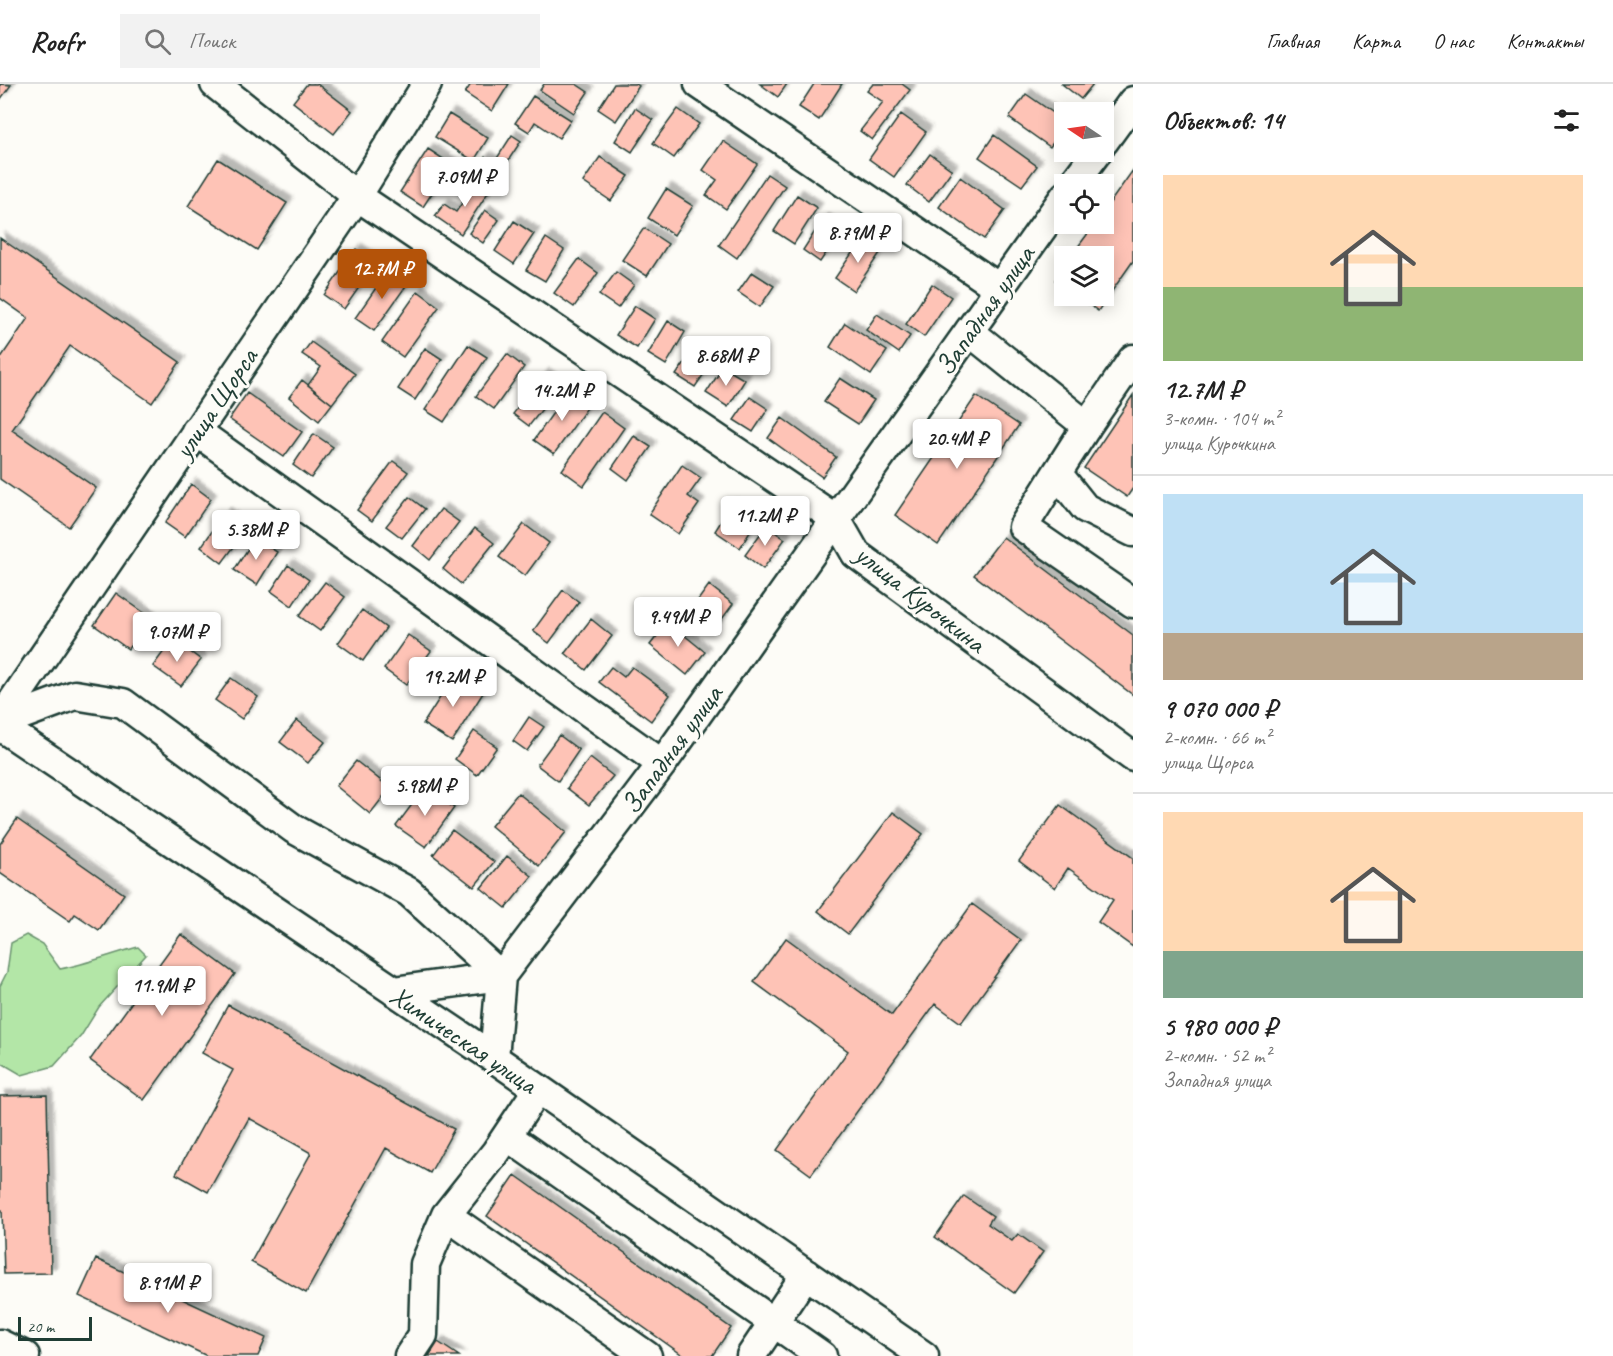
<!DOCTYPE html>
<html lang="ru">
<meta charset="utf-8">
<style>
:root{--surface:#fff;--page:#f2f2f2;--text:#222;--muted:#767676;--line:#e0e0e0;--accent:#b45309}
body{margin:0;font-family:Caveat,sans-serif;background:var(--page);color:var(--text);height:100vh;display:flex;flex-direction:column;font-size:22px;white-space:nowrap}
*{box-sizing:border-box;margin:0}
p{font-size:20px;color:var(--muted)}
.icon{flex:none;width:33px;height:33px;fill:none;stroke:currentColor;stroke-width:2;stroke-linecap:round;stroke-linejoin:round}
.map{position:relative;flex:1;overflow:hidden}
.panel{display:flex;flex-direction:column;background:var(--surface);width:480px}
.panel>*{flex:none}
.needle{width:39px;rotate:283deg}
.buttons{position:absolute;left:1054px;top:18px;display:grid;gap:12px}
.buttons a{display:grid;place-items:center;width:60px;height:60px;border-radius:0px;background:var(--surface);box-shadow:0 3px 15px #0003;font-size:30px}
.scale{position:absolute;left:18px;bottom:15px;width:74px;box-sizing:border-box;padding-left:6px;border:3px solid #1f3d34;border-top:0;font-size:16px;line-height:21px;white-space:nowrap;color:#1f3d34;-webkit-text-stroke:4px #fdfcf7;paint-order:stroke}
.price{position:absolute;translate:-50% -51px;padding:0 14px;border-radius:6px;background:#fff;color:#222;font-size:20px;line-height:39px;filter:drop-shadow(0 2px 3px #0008)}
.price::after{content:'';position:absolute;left:50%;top:36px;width:18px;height:14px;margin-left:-9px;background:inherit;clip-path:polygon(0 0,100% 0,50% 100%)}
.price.selected{background:var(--accent);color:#fff}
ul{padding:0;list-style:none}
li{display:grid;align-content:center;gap:12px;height:318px;padding:0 30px}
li+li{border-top:2px solid var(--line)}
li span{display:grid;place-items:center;height:186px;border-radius:0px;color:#555}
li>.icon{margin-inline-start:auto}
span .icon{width:108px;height:108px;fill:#fffc;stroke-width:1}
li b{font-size:26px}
h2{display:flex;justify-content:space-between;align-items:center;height:72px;padding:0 30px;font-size:26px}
header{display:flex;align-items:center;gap:36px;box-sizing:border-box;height:84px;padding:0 30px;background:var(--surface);border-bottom:2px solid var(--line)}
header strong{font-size:28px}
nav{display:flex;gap:33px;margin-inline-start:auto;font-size:21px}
.search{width:420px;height:54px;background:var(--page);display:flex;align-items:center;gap:15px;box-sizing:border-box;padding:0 21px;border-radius:0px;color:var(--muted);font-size:22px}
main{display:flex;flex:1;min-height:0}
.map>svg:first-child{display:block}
.green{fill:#b3e6a7;stroke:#69926e;stroke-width:1.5}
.building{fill:#fec3b6;stroke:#1f3d34;stroke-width:1.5;filter:url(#shadow)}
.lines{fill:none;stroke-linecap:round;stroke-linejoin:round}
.minor-casing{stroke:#1f3d34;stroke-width:33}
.minor{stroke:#fdfcf7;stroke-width:28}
.labels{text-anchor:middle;stroke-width:6;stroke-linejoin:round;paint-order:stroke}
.street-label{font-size:28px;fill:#1f3d34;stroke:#fdfcf7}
</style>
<header>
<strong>Roofr</strong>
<div class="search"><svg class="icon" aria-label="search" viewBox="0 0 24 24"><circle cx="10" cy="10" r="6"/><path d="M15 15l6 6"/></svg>Поиск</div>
<nav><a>Главная</a><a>Карта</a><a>О нас</a><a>Контакты</a></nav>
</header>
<main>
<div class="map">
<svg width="1133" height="1272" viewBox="0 0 1133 1272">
<defs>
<filter id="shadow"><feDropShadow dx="5.5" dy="-5.5" stdDeviation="1.5" flood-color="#0004"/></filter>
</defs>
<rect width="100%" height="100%" fill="#fdfcf7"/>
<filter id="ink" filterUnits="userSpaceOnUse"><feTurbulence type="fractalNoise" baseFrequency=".0167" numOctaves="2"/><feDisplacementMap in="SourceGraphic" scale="12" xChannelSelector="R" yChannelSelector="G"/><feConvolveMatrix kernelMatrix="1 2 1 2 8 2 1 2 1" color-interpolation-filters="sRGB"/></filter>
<g filter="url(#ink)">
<path class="green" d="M 26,851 L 42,860 L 60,885 C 86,880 112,870 138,863 L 146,871 L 99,923 L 81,952 L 54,982 L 22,991 L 0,978 L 0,902 L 7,888 L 11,859 Z"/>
<path class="building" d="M 0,0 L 11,1 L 0,16 Z
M 307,0 L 317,0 L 352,27 L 334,50 L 293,18 Z
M 471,0 L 509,0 L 492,27 L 465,9 Z
M 544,0 L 576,0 L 588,8 L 574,29 L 540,6 Z
M 614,0 L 636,0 L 639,2 L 616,37 L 598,25 Z
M 760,0 L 787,0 L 778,13 Z
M 814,0 L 842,0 L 819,36 L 799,23 Z
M 873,0 L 902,0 L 910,6 L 872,56 L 860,47 L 883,18 L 867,7 Z
M 1062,0 L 1093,0 L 1081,15 Z
M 1026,10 L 1065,37 L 1065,42 L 1050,63 L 1009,34 Z
M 533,12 L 571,36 L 559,54 L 535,38 L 529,48 L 515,39 Z
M 635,24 L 653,36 L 632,68 L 615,57 Z
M 678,25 L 699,40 L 674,74 L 653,59 Z
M 449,30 L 488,54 L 474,77 L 435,53 Z
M 901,30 L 926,48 L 894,93 L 869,75 Z
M 512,51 L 521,57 L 494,98 L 476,86 L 485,73 L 494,79 Z
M 994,51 L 1037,82 L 1022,102 L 979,73 Z
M 723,57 L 757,80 L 726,125 L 706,111 L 717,96 L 703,86 Z
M 428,65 L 451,80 L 423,123 L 400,108 Z
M 930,70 L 952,86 L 929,118 L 907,101 Z
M 600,73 L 629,92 L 611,117 L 583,98 Z
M 218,75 L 287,119 L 257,166 L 188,122 Z
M 1133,86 L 1133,177 L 1098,227 L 1077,212 L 1104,212 L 1104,172 L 1071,172 L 1095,140 L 1104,140 L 1104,127 Z
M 767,90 L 785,102 L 737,174 L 719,161 Z
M 960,93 L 1005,126 L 984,155 L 939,123 Z
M 478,95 L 491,104 L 461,150 L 435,132 L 444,120 L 456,128 Z
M 666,105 L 693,122 L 674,151 L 648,134 Z
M 797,111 L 817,124 L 794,160 L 774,147 Z
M 485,126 L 499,136 L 483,159 L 469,149 Z
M 823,135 L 841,147 L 820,178 L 803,166 Z
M 514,137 L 534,150 L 514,180 L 495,167 Z
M 644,144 L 668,160 L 647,192 L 622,176 Z
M 863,153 L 882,166 L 854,207 L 835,194 Z
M 0,154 L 180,278 L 152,319 L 70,262 L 12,346 L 96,404 L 69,443 L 0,395 L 0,275 L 28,234 L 0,214 Z
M 546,154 L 564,166 L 545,197 L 526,186 Z
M 356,165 L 376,179 L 344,225 L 324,211 Z
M 579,175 L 598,189 L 574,223 L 554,209 Z
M 1065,181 L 1065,203 L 1055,196 Z
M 389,185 L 408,199 L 374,247 L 355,234 Z
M 616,188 L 634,201 L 618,224 L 599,211 Z
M 752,188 L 774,202 L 760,223 L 738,208 Z
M 932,200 L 951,213 L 924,253 L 906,240 Z
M 418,207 L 439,223 L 403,273 L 382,258 Z
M 635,222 L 655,235 L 637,264 L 616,251 Z
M 877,230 L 910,252 L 899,269 L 866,246 Z
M 668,237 L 685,248 L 666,281 L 648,270 Z
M 845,239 L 887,267 L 871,291 L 830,263 Z
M 311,258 L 355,290 L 332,320 L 308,301 L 321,283 L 302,270 Z
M 468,261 L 487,273 L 444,338 L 425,326 Z
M 425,264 L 442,275 L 415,316 L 398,305 Z
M 692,268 L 710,281 L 695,303 L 676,291 Z
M 507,270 L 524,283 L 494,325 L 476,312 Z
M 723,283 L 745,296 L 728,323 L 706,309 Z
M 544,290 L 560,302 L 529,342 L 513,330 Z
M 840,294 L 874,316 L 858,340 L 824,318 Z
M 302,296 L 332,320 L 319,337 L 289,313 Z
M 569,306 L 589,321 L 554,370 L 534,356 Z
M 247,309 L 302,348 L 284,373 L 229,335 Z
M 1133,311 L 1133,404 L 1127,413 L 1084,384 Z
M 976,312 L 1019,341 L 938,461 L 895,431 Z
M 750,313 L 768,325 L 753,348 L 734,336 Z
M 602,328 L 624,344 L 584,402 L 562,386 Z
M 782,334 L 836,373 L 822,393 L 768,354 Z
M 314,350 L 333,363 L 311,394 L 293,381 Z
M 634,352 L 651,363 L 628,396 L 612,384 Z
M 393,377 L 408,388 L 372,437 L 357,426 Z
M 682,381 L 701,394 L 688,412 L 699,420 L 678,450 L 649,430 Z
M 191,400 L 211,415 L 185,453 L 165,439 Z
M 409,413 L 425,425 L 402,454 L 386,442 Z
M 732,420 L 757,437 L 740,464 L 715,447 Z
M 441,425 L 459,438 L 430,476 L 413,462 Z
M 225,429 L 247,445 L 222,479 L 201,463 Z
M 524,440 L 549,459 L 525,492 L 499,473 Z
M 766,442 L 785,455 L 763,485 L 745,471 Z
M 475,444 L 494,459 L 461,500 L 443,485 Z
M 1003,453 L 1133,551 L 1133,611 L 974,491 Z
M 255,454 L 277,468 L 257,501 L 234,486 Z
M 288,481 L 309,496 L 292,522 L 271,507 Z
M 325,498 L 345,513 L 320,547 L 299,532 Z
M 709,501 L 733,520 L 717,542 L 693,523 Z
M 563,506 L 579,518 L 549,559 L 533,547 Z
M 116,509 L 150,533 L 128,565 L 94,541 Z
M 362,526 L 386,544 L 363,577 L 338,559 Z
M 591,535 L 612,552 L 586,586 L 565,569 Z
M 668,538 L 705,568 L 687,591 L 650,561 Z
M 408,551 L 431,567 L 406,601 L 384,585 Z
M 173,555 L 201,576 L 181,602 L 153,582 Z
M 611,583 L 624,593 L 632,583 L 670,611 L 651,637 L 599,598 Z
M 455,590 L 483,609 L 452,658 L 423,640 Z
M 231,594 L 258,613 L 242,635 L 215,616 Z
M 529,633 L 544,643 L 527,667 L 513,657 Z
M 297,636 L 325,658 L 308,679 L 280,658 Z
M 474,647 L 497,663 L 477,691 L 455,675 Z
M 559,651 L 579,666 L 558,697 L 537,681 Z
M 590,674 L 613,692 L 589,721 L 567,704 Z
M 356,677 L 390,704 L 370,730 L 336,702 Z
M 425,703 L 454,724 L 426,763 L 396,742 Z
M 518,709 L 566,748 L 539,782 L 491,742 Z
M 1060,721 L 1133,774 L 1133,863 L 1098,838 L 1113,816 L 1068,784 L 1055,804 L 1019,777 Z
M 893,728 L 923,750 L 848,850 L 818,827 Z
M 17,735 L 124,810 L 99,846 L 75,830 L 70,837 L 0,789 L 0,760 Z
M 452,746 L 494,778 L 474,803 L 433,771 Z
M 507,772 L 532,792 L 506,824 L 481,804 Z
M 972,820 L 1021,856 L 961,939 L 935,920 L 811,1091 L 777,1066 L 848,967 L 754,898 L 786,854 L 892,931 Z
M 181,850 L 235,890 L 144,1016 L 90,976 Z
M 228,921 L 454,1045 L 430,1089 L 386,1064 L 306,1209 L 251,1178 L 311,1069 L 249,1034 L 208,1108 L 176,1090 L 233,986 L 202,969 Z
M 47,1011 L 51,1189 L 4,1190 L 2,1126 L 0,1126 L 0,1012 Z
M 515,1091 L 731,1244 L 712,1272 L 684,1272 L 487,1132 Z
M 964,1112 L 993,1132 L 988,1140 L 1012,1157 L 1018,1150 L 1043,1168 L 1014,1209 L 935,1153 Z
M 96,1175 L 266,1254 L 258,1272 L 207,1272 L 79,1212 Z
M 438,1258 L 459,1272 L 429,1272 Z"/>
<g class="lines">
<defs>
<path id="minor" d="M 215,0 L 357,112 L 836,435 L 856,470 L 1133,673
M 699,0 L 999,204
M 1104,57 L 1133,17
M 1073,100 L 1097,68
M 969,247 L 1087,342 L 1057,389 L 1085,424 L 1133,448
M 1087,342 L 1133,275
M 196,347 L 662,680
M 1057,389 L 1023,443 L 1133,519
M 0,636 L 357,112 L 427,0
M 0,639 L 75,611 L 123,619 L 294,745 L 409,808 L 501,892 L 662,680 L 1065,112
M 0,642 L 494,974 L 924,1272
M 394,907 L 501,892 L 494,974
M 507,1052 L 822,1272
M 446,1131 L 647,1272
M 0,1260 L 25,1272
M 409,1272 L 423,1251 L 425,1180 L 446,1131 L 496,1068 L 538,1005
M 751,1272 L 806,1190"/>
</defs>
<use href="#minor" class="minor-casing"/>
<use href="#minor" class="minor"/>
</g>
</g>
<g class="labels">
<g class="street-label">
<text transform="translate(984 226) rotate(-55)" y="10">Западная улица</text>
<text transform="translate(215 319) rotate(-56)" y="10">улица Щорса</text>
<text transform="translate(921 514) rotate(38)" y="10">улица Курочкина</text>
<text transform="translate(671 665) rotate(-54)" y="10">Западная улица</text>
<text transform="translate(464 955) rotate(34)" y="10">Химическая улица</text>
</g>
</g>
</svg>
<div class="buttons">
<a><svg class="needle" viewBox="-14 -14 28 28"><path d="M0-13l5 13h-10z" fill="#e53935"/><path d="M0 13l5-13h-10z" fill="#767676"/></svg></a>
<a><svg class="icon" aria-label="locate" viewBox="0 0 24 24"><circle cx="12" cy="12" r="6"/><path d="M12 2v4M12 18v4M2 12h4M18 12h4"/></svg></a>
<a><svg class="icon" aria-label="layers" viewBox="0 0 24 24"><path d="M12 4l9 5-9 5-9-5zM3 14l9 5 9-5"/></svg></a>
</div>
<div class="scale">20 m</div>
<b class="price" style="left:465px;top:124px">7.09M ₽</b>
<b class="price" style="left:858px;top:180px">8.79M ₽</b>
<b class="price selected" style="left:382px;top:216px">12.7M ₽</b>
<b class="price" style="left:726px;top:303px">8.68M ₽</b>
<b class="price" style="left:562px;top:338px">14.2M ₽</b>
<b class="price" style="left:957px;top:386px">20.4M ₽</b>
<b class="price" style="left:765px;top:463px">11.2M ₽</b>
<b class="price" style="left:256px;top:477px">5.38M ₽</b>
<b class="price" style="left:678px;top:564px">9.49M ₽</b>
<b class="price" style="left:177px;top:579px">9.07M ₽</b>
<b class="price" style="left:453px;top:624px">19.2M ₽</b>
<b class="price" style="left:425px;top:733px">5.98M ₽</b>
<b class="price" style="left:162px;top:933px">11.9M ₽</b>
<b class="price" style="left:168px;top:1230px">8.91M ₽</b>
</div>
<section class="panel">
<h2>Объектов: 14<svg class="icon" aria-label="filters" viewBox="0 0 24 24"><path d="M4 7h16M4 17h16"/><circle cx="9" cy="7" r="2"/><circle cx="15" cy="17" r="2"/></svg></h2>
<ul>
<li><span style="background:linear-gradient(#ffd9b3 60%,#8fb573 0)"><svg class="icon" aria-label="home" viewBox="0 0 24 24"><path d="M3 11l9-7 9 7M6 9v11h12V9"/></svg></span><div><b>12.7M ₽</b><p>3-комн. · 104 m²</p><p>улица Курочкина</p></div></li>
<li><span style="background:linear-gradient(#bfe0f5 75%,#b9a48a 0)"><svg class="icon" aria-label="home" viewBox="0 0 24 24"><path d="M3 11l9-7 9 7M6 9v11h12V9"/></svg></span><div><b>9 070 000 ₽</b><p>2-комн. · 66 m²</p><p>улица Щорса</p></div></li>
<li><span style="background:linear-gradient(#ffd9b3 75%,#7fa58c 0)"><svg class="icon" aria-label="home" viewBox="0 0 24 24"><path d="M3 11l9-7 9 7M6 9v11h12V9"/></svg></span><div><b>5 980 000 ₽</b><p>2-комн. · 52 m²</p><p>Западная улица</p></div></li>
</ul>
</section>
</main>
